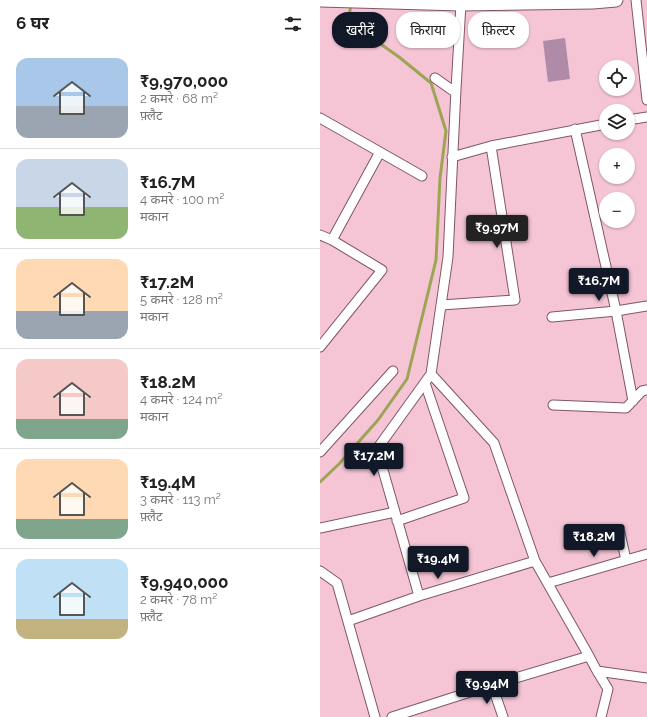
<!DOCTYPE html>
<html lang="hi">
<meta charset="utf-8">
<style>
:root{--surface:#fff;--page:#f2f2f2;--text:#222;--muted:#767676;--line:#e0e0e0;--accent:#111827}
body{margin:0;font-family:Raleway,"Noto Sans Devanagari",sans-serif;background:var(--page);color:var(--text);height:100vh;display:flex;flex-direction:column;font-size:15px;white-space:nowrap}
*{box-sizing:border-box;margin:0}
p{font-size:13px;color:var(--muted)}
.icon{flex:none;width:22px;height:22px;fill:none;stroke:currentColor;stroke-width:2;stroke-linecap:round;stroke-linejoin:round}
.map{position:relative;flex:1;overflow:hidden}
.panel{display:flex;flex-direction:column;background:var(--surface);width:320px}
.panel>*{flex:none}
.guide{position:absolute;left:12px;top:12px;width:255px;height:36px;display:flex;gap:8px}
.tools{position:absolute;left:279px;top:60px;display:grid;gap:8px}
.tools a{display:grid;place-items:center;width:36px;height:36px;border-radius:50%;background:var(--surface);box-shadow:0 1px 3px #0004;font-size:20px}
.price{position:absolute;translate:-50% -34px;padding:0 9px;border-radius:4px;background:var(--accent);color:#fff;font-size:13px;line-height:26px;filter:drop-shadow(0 1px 2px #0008)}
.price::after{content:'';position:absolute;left:50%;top:24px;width:12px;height:9px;margin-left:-6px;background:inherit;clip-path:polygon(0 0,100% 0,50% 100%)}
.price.active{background:#222;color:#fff}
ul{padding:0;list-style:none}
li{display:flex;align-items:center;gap:12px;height:100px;padding:0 16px}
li+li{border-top:1px solid var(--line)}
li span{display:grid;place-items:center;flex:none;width:112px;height:80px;border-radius:12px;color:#555}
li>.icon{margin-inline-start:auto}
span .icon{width:48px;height:48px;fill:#fffc;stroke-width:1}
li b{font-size:17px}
h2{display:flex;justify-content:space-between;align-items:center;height:48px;padding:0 16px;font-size:17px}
.pill{padding:0 14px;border-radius:16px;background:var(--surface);box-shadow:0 1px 3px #0004;font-size:14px;line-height:36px}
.pill.active{background:var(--accent);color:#fff}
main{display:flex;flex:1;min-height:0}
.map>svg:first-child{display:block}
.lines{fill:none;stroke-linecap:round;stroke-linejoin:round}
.stream{stroke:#9ca553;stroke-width:3}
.building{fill:#b08ba7}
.street-casing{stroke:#805666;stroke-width:11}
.secondary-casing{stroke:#805666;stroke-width:15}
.street{stroke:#fff;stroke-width:9}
.secondary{stroke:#fff;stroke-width:13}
</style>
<main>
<section class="panel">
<h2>6 घर<svg class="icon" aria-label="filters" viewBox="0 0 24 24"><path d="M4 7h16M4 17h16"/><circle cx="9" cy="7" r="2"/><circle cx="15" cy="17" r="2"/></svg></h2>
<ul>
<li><span style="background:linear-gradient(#a9c7e8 60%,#9aa5b1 0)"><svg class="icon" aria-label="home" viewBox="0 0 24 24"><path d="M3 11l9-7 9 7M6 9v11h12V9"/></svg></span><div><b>₹9,970,000</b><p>2 कमरे · 68 m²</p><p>फ़्लैट</p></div></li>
<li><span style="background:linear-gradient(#c9d6e8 60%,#8fb573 0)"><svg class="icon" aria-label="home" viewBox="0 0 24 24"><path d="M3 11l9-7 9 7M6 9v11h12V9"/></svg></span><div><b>₹16.7M</b><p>4 कमरे · 100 m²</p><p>मकान</p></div></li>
<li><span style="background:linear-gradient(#ffd9b3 65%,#9aa5b1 0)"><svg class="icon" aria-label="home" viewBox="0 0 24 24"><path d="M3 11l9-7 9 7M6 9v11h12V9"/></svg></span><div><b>₹17.2M</b><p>5 कमरे · 128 m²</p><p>मकान</p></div></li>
<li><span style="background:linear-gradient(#f6c9c9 75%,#7fa58c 0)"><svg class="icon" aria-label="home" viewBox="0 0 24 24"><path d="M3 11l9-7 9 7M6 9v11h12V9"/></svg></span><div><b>₹18.2M</b><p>4 कमरे · 124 m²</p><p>मकान</p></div></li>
<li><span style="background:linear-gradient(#ffd9b3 75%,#7fa58c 0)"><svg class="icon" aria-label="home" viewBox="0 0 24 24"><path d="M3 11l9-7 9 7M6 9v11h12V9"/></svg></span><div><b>₹19.4M</b><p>3 कमरे · 113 m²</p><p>फ़्लैट</p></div></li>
<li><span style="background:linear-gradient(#bfe0f5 75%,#c2b280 0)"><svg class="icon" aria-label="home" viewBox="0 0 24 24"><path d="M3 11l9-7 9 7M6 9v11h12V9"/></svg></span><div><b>₹9,940,000</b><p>2 कमरे · 78 m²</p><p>फ़्लैट</p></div></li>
</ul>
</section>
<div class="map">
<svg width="327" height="717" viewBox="0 0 327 717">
<rect width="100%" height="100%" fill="#f5c5d6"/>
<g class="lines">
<path class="stream" d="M 0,482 L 19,464 L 58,420 L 87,379 L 116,260 L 120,178 L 126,131 L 111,83 L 79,57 L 28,21 L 31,5"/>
</g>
<path class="building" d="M 245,38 L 250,79 L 228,82 L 223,41 Z"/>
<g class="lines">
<defs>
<path id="street" d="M 141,0 L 141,4 L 136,89 L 128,257 L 111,374 L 174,443 L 215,561 L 269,656 L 277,671 L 288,689 L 281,717
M 316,0 L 327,100
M 115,78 L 132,90 L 136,89
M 0,118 L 102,176
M 308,120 L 327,117
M 255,129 L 296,311 L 313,401
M 132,157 L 171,146 L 286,124
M 0,235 L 12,240 L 62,270 L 0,347
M 12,240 L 60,152
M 121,305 L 195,300 L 171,146
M 232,317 L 296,311 L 327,306
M 233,405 L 306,408 L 322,391 L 327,390
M 0,452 L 73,371
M 77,521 L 144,498 L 105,383
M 0,528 L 75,512
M 300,533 L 306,560
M 0,571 L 17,583 L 55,717
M 228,583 L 327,554
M 99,596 L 57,449 L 111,374
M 28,621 L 99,596 L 215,561
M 277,671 L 327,678
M 172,685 L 183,717
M 72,717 L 172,685 L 269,656"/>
<path id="secondary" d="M 0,0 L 141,4 L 273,2 L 296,0"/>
</defs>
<use href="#street" class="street-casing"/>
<use href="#secondary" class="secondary-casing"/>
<use href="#street" class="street"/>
<use href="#secondary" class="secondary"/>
</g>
</svg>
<div class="tools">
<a><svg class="icon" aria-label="locate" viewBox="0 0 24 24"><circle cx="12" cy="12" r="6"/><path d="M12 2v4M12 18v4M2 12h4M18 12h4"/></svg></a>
<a><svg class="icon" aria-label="layers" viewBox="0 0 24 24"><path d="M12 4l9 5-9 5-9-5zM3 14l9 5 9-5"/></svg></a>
<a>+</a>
<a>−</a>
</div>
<b class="price active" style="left:177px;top:249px">₹9.97M</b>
<b class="price" style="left:279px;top:302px">₹16.7M</b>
<b class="price" style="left:54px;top:477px">₹17.2M</b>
<b class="price" style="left:274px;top:558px">₹18.2M</b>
<b class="price" style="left:118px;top:580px">₹19.4M</b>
<b class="price" style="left:167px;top:705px">₹9.94M</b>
<div class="guide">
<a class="pill active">खरीदें</a>
<a class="pill">किराया</a>
<a class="pill">फ़िल्टर</a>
</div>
</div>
</main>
